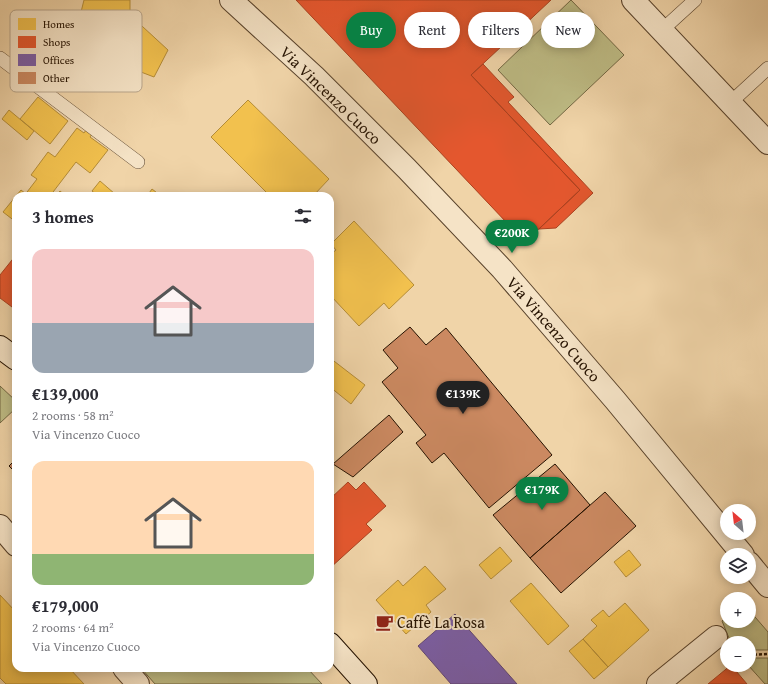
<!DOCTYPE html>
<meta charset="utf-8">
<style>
:root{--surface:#fff;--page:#f2f2f3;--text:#2b2b33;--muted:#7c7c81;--accent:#0b8043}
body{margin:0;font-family:"Gentium Book Plus",serif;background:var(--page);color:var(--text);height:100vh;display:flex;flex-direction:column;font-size:15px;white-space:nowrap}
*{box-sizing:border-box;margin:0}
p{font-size:13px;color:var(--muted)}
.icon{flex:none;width:22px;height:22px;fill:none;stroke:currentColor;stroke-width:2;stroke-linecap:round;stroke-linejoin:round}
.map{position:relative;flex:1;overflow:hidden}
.sheet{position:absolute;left:12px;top:192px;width:322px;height:480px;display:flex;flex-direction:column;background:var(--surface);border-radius:12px;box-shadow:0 2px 10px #0003}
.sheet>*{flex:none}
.hud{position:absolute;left:346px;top:12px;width:362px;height:36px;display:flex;gap:8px}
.needle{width:26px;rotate:332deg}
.fabs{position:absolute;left:720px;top:504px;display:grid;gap:8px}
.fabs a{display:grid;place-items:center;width:36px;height:36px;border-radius:50%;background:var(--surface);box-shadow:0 2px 10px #0003;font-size:20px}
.price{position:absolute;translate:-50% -34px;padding:0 9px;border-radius:14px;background:var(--accent);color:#fff;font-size:13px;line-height:26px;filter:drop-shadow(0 1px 2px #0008)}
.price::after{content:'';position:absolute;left:50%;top:24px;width:12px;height:9px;margin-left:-6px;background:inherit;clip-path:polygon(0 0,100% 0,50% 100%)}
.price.current{background:#222;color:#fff}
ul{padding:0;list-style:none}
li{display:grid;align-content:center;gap:8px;height:212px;padding:0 20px}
li span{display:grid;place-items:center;height:124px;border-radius:12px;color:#555}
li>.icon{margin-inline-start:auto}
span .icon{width:72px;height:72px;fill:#fffc;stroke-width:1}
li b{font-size:17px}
h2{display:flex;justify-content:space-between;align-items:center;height:48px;padding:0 20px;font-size:17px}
.chip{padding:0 14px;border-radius:18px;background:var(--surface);box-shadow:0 2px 10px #0003;font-size:14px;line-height:36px}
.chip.current{background:var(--accent);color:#fff}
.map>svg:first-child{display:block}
.green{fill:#bebc85;stroke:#726743}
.homes{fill:#f2c14e;stroke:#b48c37}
.shops{fill:#e4572e;stroke:#ab4220}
.offices{fill:#7b5ea7;stroke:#614775}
.building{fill:#cb8961;stroke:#251201}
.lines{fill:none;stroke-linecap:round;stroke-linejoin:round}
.lane-casing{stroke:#58422b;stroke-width:14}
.street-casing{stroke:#58422b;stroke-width:24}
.secondary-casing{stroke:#251201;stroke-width:24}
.path{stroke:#251201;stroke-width:2.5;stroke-dasharray:3 2;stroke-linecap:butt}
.lane{stroke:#f5e3c6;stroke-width:13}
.street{stroke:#f5e3c6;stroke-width:22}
.secondary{stroke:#f5e3c6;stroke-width:22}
.labels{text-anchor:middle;stroke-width:4;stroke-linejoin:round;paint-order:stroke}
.street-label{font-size:16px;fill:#251201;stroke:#f5e3c6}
.poi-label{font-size:16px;fill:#251201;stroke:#f5e3c6;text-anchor:start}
.key{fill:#f5e3c6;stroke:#b7a48b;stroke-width:1}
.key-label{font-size:11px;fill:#251201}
</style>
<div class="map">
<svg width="768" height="684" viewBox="0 0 768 684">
<rect width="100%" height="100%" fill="#f0d4a8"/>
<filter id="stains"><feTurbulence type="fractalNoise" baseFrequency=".005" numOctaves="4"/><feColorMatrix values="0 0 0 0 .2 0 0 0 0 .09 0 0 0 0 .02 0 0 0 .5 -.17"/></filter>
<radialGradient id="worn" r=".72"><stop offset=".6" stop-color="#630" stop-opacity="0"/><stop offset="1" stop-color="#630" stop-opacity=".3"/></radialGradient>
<path class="green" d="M 571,0 L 624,55 L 550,125 L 498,70 Z
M 0,386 L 16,401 L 16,408 L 0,423 Z
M 749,610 L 768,632 L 768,650 L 749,650 L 749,643 L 731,643 L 722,621 L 727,616 L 727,621 L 749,621 Z
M 749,658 L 768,658 L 768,684 L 765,684 L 748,665 Z
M 141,668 L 307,668 L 322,684 L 155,684 Z"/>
<path class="homes" d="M 84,0 L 130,0 L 130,15 L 168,50 L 154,77 L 107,59 L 73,91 L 43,65 L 80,16 Z
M 38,97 L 68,121 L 50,144 L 20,119 Z
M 248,100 L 329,179 L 313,196 L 270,196 L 211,137 Z
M 9,110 L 34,131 L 27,140 L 2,119 Z
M 77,128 L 84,133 L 86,130 L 92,134 L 90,137 L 108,150 L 90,173 L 76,162 L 50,196 L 24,196 L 37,179 L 31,175 L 48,152 L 55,157 Z
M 100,181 L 115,194 L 114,196 L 98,196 L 92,191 Z
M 152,189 L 161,196 L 147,196 Z
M 21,190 L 26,194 L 24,196 L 16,196 Z
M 60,191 L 66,196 L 55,196 Z
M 16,196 L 16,222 L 3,212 Z
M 354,221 L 414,285 L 389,309 L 384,303 L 359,326 L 330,295 L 330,255 L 336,250 L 331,244 Z
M 330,358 L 365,385 L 351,404 L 330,387 Z
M 500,547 L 512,561 L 491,579 L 479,565 Z
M 629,550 L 641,565 L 626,577 L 614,562 Z
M 425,566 L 446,589 L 426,605 L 431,612 L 406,634 L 376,600 L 398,580 L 403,586 Z
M 531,583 L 569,626 L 548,645 L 510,601 Z
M 0,595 L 16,612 L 16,668 L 69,668 L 84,684 L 6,684 L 0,678 Z
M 625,603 L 649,630 L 608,667 L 583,639 L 597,626 L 591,620 L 603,610 L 609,617 Z
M 583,639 L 608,667 L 594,679 L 569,651 Z"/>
<path class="shops" d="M 296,0 L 551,0 L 471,75 L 580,190 L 525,242 Z
M 483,64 L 514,97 L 508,102 L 593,193 L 556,228 L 539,229 L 580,190 L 471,75 Z
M 16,255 L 16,310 L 0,298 L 0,275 Z
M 348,482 L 356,490 L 364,482 L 386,506 L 366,524 L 372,530 L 330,568 L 330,499 Z
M 731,665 L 747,684 L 708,684 Z"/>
<path class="offices" d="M 455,614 L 517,684 L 451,684 L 418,646 Z"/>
<path class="building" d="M 410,327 L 426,345 L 446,328 L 552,455 L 489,508 L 444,453 L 432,463 L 416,443 L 426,435 L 382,382 L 398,368 L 383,350 Z
M 389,415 L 403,432 L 353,477 L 333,464 Z
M 16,459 L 16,473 L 9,466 Z
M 555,464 L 590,505 L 530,558 L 493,515 Z
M 605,492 L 636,526 L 561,593 L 530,558 Z"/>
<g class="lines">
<defs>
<path id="lane" d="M 661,31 L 695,0
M 0,58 L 138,162
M 730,103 L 768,68"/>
<path id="street" d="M 231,0 L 314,76 L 407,169 L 502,269 L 615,400 L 743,555
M 633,0 L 768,143
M 0,526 L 16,545
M 749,563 L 768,586
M 124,668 L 138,684
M 658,684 L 716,637"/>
<path id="secondary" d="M 0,347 L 16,359
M 330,644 L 366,684"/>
</defs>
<use href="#lane" class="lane-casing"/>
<use href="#street" class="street-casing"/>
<use href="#secondary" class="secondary-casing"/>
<path class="path" d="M 749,655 L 768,654"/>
<use href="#lane" class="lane"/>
<use href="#street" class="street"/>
<use href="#secondary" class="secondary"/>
</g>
<defs>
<symbol id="cafe-bare" viewBox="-9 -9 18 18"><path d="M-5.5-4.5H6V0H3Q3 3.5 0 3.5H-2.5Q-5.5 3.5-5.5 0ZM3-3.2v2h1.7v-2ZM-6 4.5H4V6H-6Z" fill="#8f2418" stroke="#f5e3c6" stroke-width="2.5" paint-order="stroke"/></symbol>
</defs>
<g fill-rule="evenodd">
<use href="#cafe-bare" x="372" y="610" width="25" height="25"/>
</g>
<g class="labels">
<g class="street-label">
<text transform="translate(331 95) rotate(44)" y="6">Via Vincenzo Cuoco</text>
<text transform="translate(554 329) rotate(49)" y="6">Via Vincenzo Cuoco</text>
</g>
<g class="poi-label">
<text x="397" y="628">Caffè La Rosa</text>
</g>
</g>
<rect x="10" y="10" width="132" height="82" rx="6" class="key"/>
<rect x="18" y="18" width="18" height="12" fill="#f2c14e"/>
<rect x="18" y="36" width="18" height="12" fill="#e4572e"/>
<rect x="18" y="54" width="18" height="12" fill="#7b5ea7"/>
<rect x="18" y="72" width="18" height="12" fill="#cb8961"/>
<g class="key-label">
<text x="43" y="28">Homes</text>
<text x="43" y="46">Shops</text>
<text x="43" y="64">Offices</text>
<text x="43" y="82">Other</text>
</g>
<rect width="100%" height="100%" filter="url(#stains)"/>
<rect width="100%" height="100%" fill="url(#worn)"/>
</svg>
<div class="fabs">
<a><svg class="needle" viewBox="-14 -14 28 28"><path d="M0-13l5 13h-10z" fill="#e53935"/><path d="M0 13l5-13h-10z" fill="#7c7c81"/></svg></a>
<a><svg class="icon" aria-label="layers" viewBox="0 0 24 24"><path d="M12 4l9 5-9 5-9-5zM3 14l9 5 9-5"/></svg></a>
<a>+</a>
<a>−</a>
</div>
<b class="price" style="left:512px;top:254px">€200K</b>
<b class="price current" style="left:463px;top:415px">€139K</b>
<b class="price" style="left:542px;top:511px">€179K</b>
<div class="hud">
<a class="chip current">Buy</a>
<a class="chip">Rent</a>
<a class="chip">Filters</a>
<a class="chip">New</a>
</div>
<section class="sheet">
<h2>3 homes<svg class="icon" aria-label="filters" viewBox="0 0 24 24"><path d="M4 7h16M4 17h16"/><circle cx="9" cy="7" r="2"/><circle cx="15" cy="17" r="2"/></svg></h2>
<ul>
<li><span style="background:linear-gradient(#f6c9c9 60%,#9aa5b1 0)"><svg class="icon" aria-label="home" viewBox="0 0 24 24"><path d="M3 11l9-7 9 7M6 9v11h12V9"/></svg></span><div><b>€139,000</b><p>2 rooms · 58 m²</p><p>Via Vincenzo Cuoco</p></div></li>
<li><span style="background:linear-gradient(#ffd9b3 75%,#8fb573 0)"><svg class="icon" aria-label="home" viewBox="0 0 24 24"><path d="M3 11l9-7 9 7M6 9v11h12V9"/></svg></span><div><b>€179,000</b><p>2 rooms · 64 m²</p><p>Via Vincenzo Cuoco</p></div></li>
</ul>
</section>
</div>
